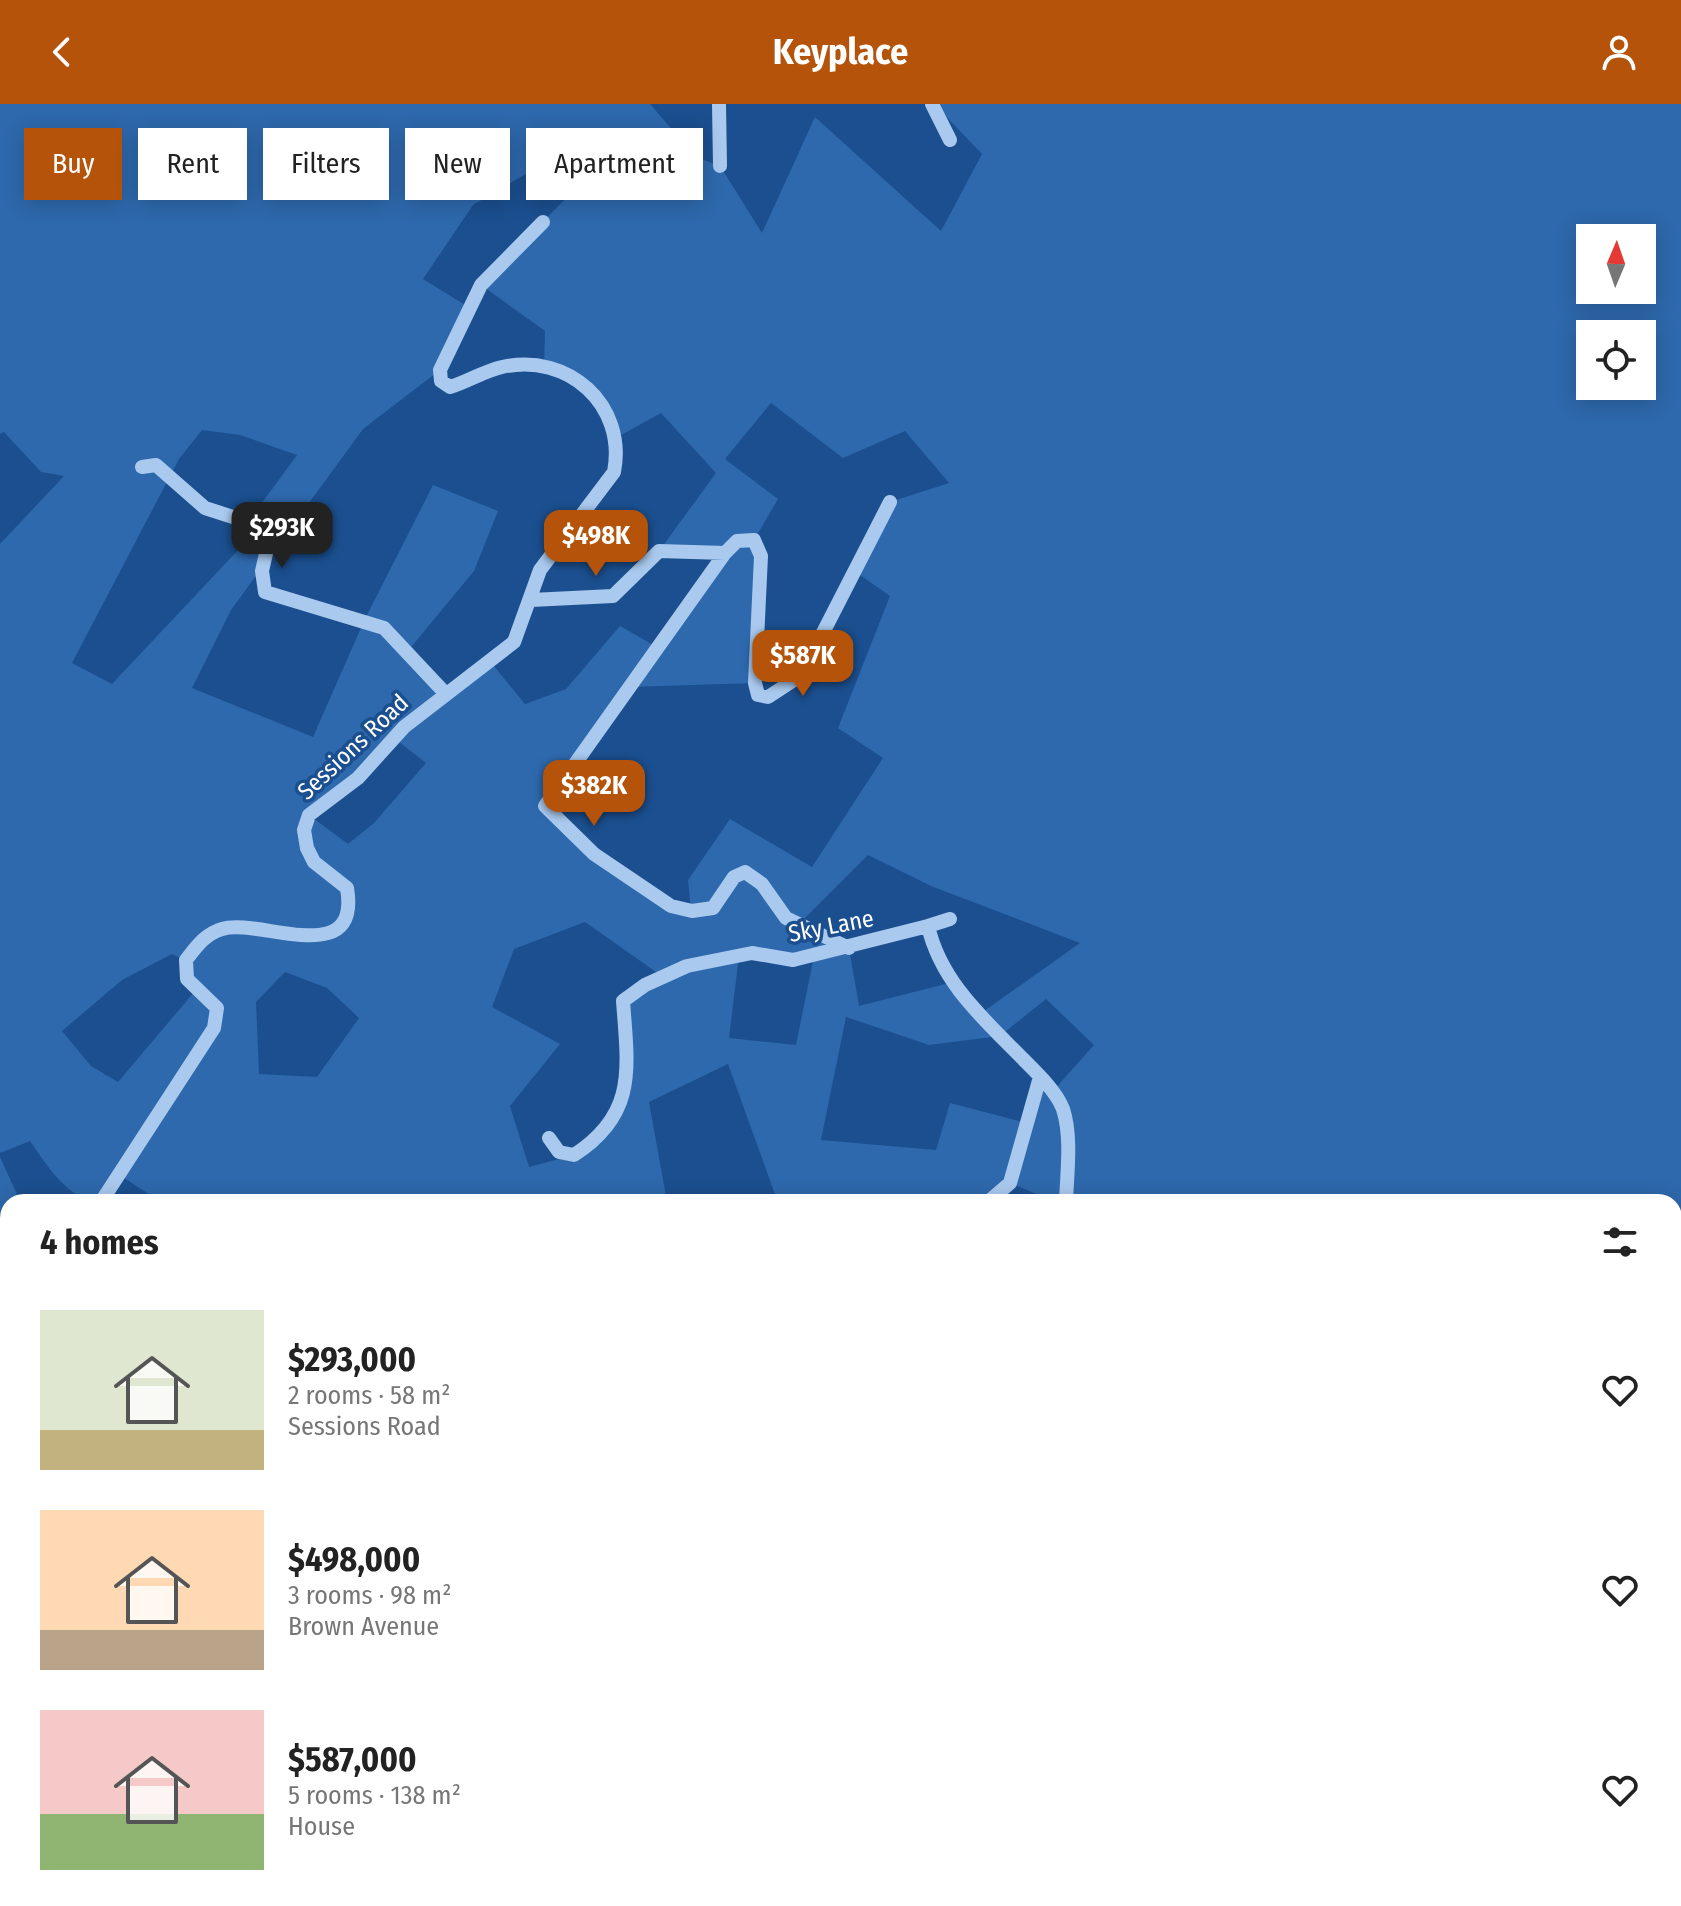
<!DOCTYPE html>
<meta charset="utf-8">
<style>
:root{--surface:#fff;--page:#f6f6f6;--text:#222;--muted:#767676;--accent:#b45309}
body{margin:0;font-family:"Fira Sans Condensed",sans-serif;background:var(--page);color:var(--text);height:100vh;display:flex;flex-direction:column;font-size:30px;white-space:nowrap}
*{box-sizing:border-box;margin:0}
p{font-size:26px;color:var(--muted)}
.icon{flex:none;width:44px;height:44px;fill:none;stroke:currentColor;stroke-width:2;stroke-linecap:round;stroke-linejoin:round}
.map{position:relative;flex:1;overflow:hidden}
.details{position:absolute;left:0px;top:1090px;width:1682px;height:712px;display:flex;flex-direction:column;background:var(--surface);border-radius:24px 24px 0 0;box-shadow:0 4px 20px #0003}
.details>*{flex:none}
.hud{position:absolute;left:24px;top:24px;width:800px;height:72px;display:flex;gap:16px}
.needle{width:52px;rotate:2deg}
.fabs{position:absolute;left:1576px;top:120px;display:grid;gap:16px}
.fabs a{display:grid;place-items:center;width:80px;height:80px;border-radius:0px;background:var(--surface);box-shadow:0 4px 20px #0003;font-size:40px}
.price{position:absolute;translate:-50% -68px;padding:0 18px;border-radius:16px;background:var(--accent);color:#fff;font-size:26px;line-height:52px;filter:drop-shadow(0 2px 4px #0008)}
.price::after{content:'';position:absolute;left:50%;top:48px;width:24px;height:18px;margin-left:-12px;background:inherit;clip-path:polygon(0 0,100% 0,50% 100%)}
.price.on{background:#222;color:#fff}
ul{padding:0;list-style:none}
li{display:flex;align-items:center;gap:24px;height:200px;padding:0 40px}
li span{display:grid;place-items:center;flex:none;width:224px;height:160px;border-radius:0px;color:#555}
li>.icon{margin-inline-start:auto}
span .icon{width:96px;height:96px;fill:#fffc;stroke-width:1}
li b{font-size:34px}
h2{display:flex;justify-content:space-between;align-items:center;height:96px;padding:0 40px;font-size:34px}
.chip{padding:0 28px;border-radius:0px;background:var(--surface);box-shadow:0 4px 20px #0003;font-size:28px;line-height:72px}
.chip.on{background:var(--accent);color:#fff}
header{display:flex;justify-content:space-between;align-items:center;height:104px;padding:0 40px;background:var(--accent);color:#fff;font-size:36px;font-weight:700}
.map>svg:first-child{display:block}
.green{fill:#2e69ad;fill-rule:evenodd}
.lines{fill:none;stroke-linecap:round;stroke-linejoin:round}
.minor{stroke:#a9c9ee;stroke-width:14}
.major{stroke:#f0f6ff;stroke-width:16}
.highway{stroke:#fff;stroke-width:20}
.rail{stroke:#fff;stroke-width:3;stroke-dasharray:14 6;stroke-linecap:butt}
.highway-bridge{stroke:#fff;stroke-width:20}
.labels{text-anchor:middle;stroke-width:7;stroke-linejoin:round;paint-order:stroke}
.street-label{font-size:24px;fill:#fff;stroke:#1b4f8f}
</style>
<header><svg class="icon" aria-label="back" viewBox="0 0 24 24"><path d="M15 5l-7 7 7 7"/></svg>Keyplace<svg class="icon" aria-label="person" viewBox="0 0 24 24"><circle cx="12" cy="8" r="4"/><path d="M4 21q1-7 8-7t8 7"/></svg></header>
<div class="map">
<svg width="1681" height="1802" viewBox="0 0 1681 1802">
<rect width="100%" height="100%" fill="#1b4f8f"/>
<path class="green" d="M 0,0 L 650,0 L 696,53 L 720,62 L 762,129 L 815,13 L 941,127 L 982,50 L 934,0 L 1681,0 L 1681,1530 L 1674,1531 L 1674,1098 L 1056,1098 L 1010,1079 L 988,1098 L 769,1098 L 776,1093 L 728,960 L 649,998 L 667,1098 L 161,1098 L 118,1070 L 101,1098 C 69,1098 46,1060 30,1037 L 0,1049 L 0,440 L 64,372 L 41,368 L 4,328 L 0,330 ZM 529,68 L 568,92 L 481,181 L 545,227 L 544,264 L 587,280 L 614,335 L 661,309 L 716,369 L 659,447 L 724,450 L 657,543 L 620,522 L 566,585 L 525,600 L 489,556 L 445,589 L 407,548 L 474,467 L 498,407 L 433,381 L 364,517 L 313,633 L 192,584 L 231,506 L 363,325 L 440,266 L 470,204 L 423,175 L 473,101 ZM 1590,134 L 1642,134 L 1642,186 L 1590,186 ZM 1590,230 L 1642,230 L 1642,282 L 1590,282 ZM 771,299 L 843,354 L 905,327 L 949,379 L 890,398 L 853,466 L 890,492 L 838,624 L 883,654 L 812,763 L 730,715 L 688,776 L 691,806 L 616,764 L 545,702 L 629,583 L 755,579 L 754,436 L 778,395 L 725,355 ZM 202,326 L 240,331 L 297,351 L 248,418 L 239,445 L 112,580 L 72,559 L 179,355 ZM 394,634 L 426,659 L 374,719 L 348,740 L 309,711 ZM 868,751 L 931,782 L 1080,839 L 980,910 L 953,878 L 859,902 L 849,844 L 799,820 ZM 585,818 L 663,873 L 623,897 L 620,1007 L 574,1051 L 529,1063 L 510,1002 L 560,940 L 492,903 L 514,845 ZM 172,850 L 186,857 L 195,887 L 118,978 L 91,962 L 62,927 L 122,876 ZM 739,852 L 814,852 L 796,941 L 729,934 ZM 285,868 L 327,884 L 359,914 L 317,973 L 259,970 L 256,898 ZM 1046,895 L 1094,941 L 1052,988 L 1040,973 L 1027,1019 L 950,999 L 936,1046 L 821,1036 L 846,913 L 929,941 L 1000,932 Z
M 0,1053 L 20,1097 L 8,1098 L 8,1105 L 0,1111 Z
M 749,1794 L 810,1794 L 811,1802 L 706,1802 Z"/>
<g class="lines">
<path class="minor" d="M 719,0 L 720,62
M 932,0 L 950,36
M 142,363 L 156,361 L 205,404 L 264,423 L 270,432 L 262,467 L 265,488 L 384,524 L 445,589
M 531,496 L 613,492 L 659,447 L 725,449
M 928,822 L 950,815
M 849,844 L 786,814 L 762,780 L 745,768 L 734,773 L 713,804 L 692,807 L 671,802 L 594,750 L 545,702 L 725,449 L 737,437 L 754,436 L 761,452 L 755,579 L 758,591 L 768,593 L 794,576 L 809,556 L 890,398
M 549,1034 L 559,1048 L 574,1051 C 637,1010 628,965 623,897 L 645,881 L 687,862 L 752,849 L 793,856 L 928,822 C 941,879 985,916 1024,956 C 1037,969 1056,987 1063,1005 C 1072,1033 1067,1069 1066,1098
M 101,1098 L 214,924 L 217,904 L 187,875 L 186,856 C 196,843 205,830 222,825 C 258,813 361,867 347,784 L 314,758 L 307,744 L 304,726 L 309,711 L 358,674 L 404,623 L 514,538 L 540,466 L 614,368 C 627,301 568,248 502,263 C 484,267 467,278 450,283 L 441,277 L 440,266 L 481,181 L 543,118
M 988,1098 L 1010,1079 L 1040,973
M 8,1396 L 8,1440
M 1674,1493 L 1681,1492
M 0,1683 L 8,1686
M 0,1712 L 8,1721
M 819,1794 L 820,1802
M 1032,1794 L 1034,1802
M 1271,1794 L 1274,1802
M 1528,1794 L 1532,1802"/>
<path class="major" d="M 1674,1756 L 1681,1753
M 1561,1802 L 1581,1794"/>
<path class="highway" d="M 1674,1551 L 1681,1550
M 1674,1612 L 1681,1610
M 165,1802 L 213,1794
M 559,1802 L 606,1794
M 616,1802 L 652,1794"/>
<path class="rail" d="M 1674,1585 L 1681,1584
M 318,1802 L 367,1794
M 403,1802 L 450,1794"/>
<path class="highway-bridge" d="M 13,1801 L 48,1794"/>
</g>
<g class="labels">
<g class="street-label">
<text transform="translate(353 643) rotate(-43)" y="8">Sessions Road</text>
<text transform="translate(831 822) rotate(-11)" y="8">Sky Lane</text>
</g>
</g>
</svg>
<div class="fabs">
<a><svg class="needle" viewBox="-14 -14 28 28"><path d="M0-13l5 13h-10z" fill="#e53935"/><path d="M0 13l5-13h-10z" fill="#767676"/></svg></a>
<a><svg class="icon" aria-label="locate" viewBox="0 0 24 24"><circle cx="12" cy="12" r="6"/><path d="M12 2v4M12 18v4M2 12h4M18 12h4"/></svg></a>
</div>
<b class="price on" style="left:282px;top:466px">$293K</b>
<b class="price" style="left:596px;top:474px">$498K</b>
<b class="price" style="left:803px;top:594px">$587K</b>
<b class="price" style="left:594px;top:724px">$382K</b>
<div class="hud">
<a class="chip on">Buy</a>
<a class="chip">Rent</a>
<a class="chip">Filters</a>
<a class="chip">New</a>
<a class="chip">Apartment</a>
</div>
<section class="details">
<h2>4 homes<svg class="icon" aria-label="filters" viewBox="0 0 24 24"><path d="M4 7h16M4 17h16"/><circle cx="9" cy="7" r="2"/><circle cx="15" cy="17" r="2"/></svg></h2>
<ul>
<li><span style="background:linear-gradient(#dfe7d0 75%,#c2b280 0)"><svg class="icon" aria-label="home" viewBox="0 0 24 24"><path d="M3 11l9-7 9 7M6 9v11h12V9"/></svg></span><div><b>$293,000</b><p>2 rooms · 58 m²</p><p>Sessions Road</p></div><svg class="icon" aria-label="heart" viewBox="0 0 24 24"><path d="M12 20l-8-8c-3-5 5-10 8-4 3-6 11-1 8 4z"/></svg></li>
<li><span style="background:linear-gradient(#ffd9b3 75%,#b9a48a 0)"><svg class="icon" aria-label="home" viewBox="0 0 24 24"><path d="M3 11l9-7 9 7M6 9v11h12V9"/></svg></span><div><b>$498,000</b><p>3 rooms · 98 m²</p><p>Brown Avenue</p></div><svg class="icon" aria-label="heart" viewBox="0 0 24 24"><path d="M12 20l-8-8c-3-5 5-10 8-4 3-6 11-1 8 4z"/></svg></li>
<li><span style="background:linear-gradient(#f6c9c9 65%,#8fb573 0)"><svg class="icon" aria-label="home" viewBox="0 0 24 24"><path d="M3 11l9-7 9 7M6 9v11h12V9"/></svg></span><div><b>$587,000</b><p>5 rooms · 138 m²</p><p>House</p></div><svg class="icon" aria-label="heart" viewBox="0 0 24 24"><path d="M12 20l-8-8c-3-5 5-10 8-4 3-6 11-1 8 4z"/></svg></li>
</ul>
</section>
</div>
